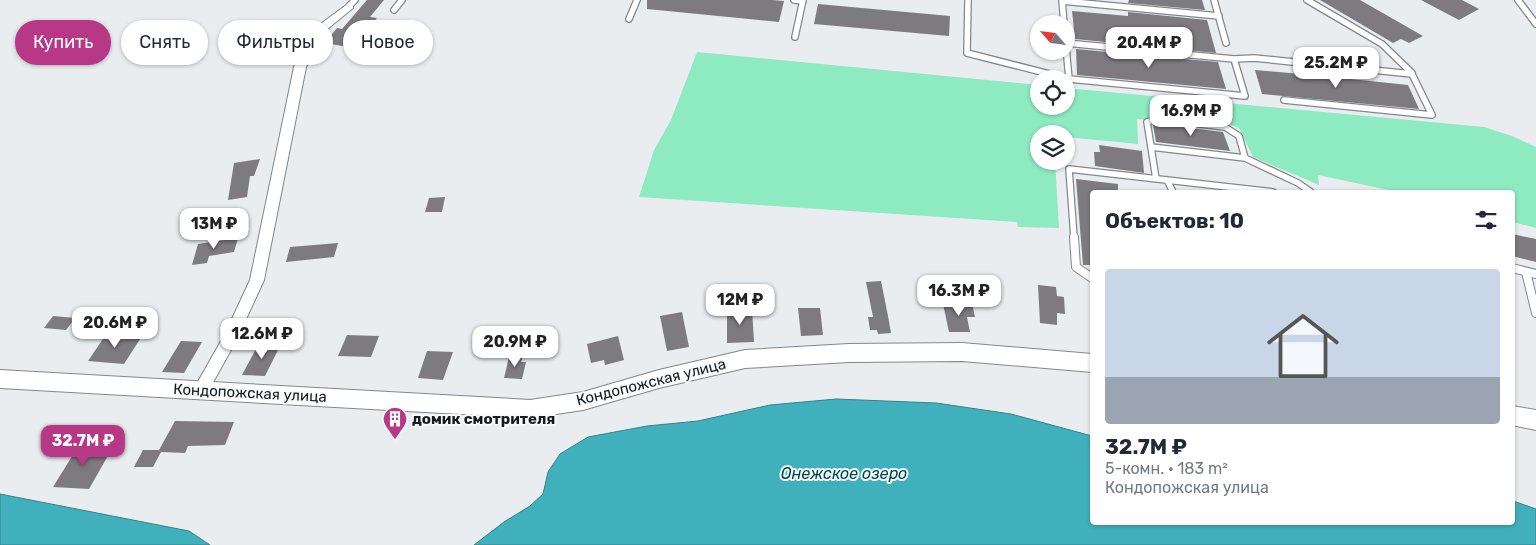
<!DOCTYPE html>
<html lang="ru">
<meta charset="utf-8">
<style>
:root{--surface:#fff;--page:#f2f2f3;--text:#1f2937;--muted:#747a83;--line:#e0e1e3;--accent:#b73986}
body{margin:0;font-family:Rubik,sans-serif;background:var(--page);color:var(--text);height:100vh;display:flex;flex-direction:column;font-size:19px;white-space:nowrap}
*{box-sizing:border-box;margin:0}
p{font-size:16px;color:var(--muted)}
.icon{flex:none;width:28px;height:28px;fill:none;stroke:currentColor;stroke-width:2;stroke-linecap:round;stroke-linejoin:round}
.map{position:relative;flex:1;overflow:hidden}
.side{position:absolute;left:1090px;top:190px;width:425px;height:335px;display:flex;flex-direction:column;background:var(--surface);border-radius:5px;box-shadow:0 1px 4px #0004}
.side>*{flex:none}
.guide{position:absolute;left:15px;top:20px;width:475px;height:45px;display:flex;gap:10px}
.needle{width:32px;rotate:298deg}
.fabs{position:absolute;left:1030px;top:15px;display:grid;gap:10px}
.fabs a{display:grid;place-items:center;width:45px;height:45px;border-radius:50%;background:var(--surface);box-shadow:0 1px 4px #0004;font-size:25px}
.price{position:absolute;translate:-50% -42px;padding:0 11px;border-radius:10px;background:#fff;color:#222;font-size:16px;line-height:32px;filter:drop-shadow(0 1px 2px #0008)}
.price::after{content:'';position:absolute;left:50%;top:30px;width:15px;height:11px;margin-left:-8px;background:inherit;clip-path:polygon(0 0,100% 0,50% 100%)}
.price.on{background:var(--accent);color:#fff}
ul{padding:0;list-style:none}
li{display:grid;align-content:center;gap:10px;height:265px;padding:0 15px}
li+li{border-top:1px solid var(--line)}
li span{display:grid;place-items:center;height:155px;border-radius:5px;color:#555}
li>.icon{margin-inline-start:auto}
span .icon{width:90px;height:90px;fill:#fffc;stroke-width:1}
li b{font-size:21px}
h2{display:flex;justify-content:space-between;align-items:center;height:60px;padding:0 15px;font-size:21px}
.tag{padding:0 18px;border-radius:22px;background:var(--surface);box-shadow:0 1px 4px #0004;font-size:18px;line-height:45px}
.tag.on{background:var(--accent);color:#fff}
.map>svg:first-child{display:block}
.green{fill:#8eeac0}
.water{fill:#40b0bd;stroke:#34838c}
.building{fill:#7d7b7f}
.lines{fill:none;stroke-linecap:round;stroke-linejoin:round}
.lane-far1-casing{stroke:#84878a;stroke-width:8}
.lane-casing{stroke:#84878a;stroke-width:10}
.street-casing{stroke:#84878a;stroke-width:2}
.secondary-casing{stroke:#84878a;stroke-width:2}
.lane-far1{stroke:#fff;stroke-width:5.5}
.lane{stroke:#fff;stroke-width:8}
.street{fill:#fff;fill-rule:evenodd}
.secondary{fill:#fff;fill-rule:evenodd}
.labels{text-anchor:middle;stroke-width:4;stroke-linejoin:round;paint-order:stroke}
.street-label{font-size:15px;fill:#191a1b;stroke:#f6fafd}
.poi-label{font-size:15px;font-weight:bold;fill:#191a1b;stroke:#f6fafd;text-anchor:start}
.water-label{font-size:16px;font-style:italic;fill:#00464d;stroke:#f6fafd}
</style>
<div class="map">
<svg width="1536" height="545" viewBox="0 0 1536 545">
<rect width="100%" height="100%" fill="#e9edf0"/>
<path class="green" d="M 697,52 L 1039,85 L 1039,106 L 1066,106 L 1066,88 L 1484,127 L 1512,136 L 1536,147 L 1536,228 L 1513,222 L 1512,192 L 1398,192 L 1318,175 L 1319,185 L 1253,157 L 1239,128 L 1216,119 L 1209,113 L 1153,109 L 1151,120 L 1137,119 L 1138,144 L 1066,137 L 1066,134 L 1039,134 L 1039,161 L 1055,161 L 1059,228 L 1018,227 L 1017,222 L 639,197 L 654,150 L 671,120 Z"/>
<path class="water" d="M 836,399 L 936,403 L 1011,414 L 1092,436 L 1092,522 L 1512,522 L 1513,501 L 1536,509 L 1536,545 L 474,545 L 504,522 L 530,506 L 543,494 L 548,472 L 560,454 L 588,437 L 647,426 L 698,421 L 770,405 Z
M 0,494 L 189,531 L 210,545 L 0,545 Z"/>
<path class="building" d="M 367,0 L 384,0 L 370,17 L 377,18 L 354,48 L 325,43 L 337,28 L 342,29 Z
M 647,0 L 772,0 L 784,1 L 779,22 L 647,9 Z
M 1129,0 L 1202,0 L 1205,10 L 1128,3 Z
M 1320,0 L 1360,0 L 1423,36 L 1409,43 L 1401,39 L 1393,43 Z
M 1421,0 L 1462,0 L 1479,9 L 1459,20 Z
M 818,4 L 950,16 L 949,36 L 814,24 Z
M 1072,11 L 1128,16 L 1128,12 L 1207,20 L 1216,53 L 1075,39 Z
M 1076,49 L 1218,62 L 1226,89 L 1077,75 Z
M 1255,70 L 1324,76 L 1321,70 L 1338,71 L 1341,78 L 1408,85 L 1419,109 L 1262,94 Z
M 1157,124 L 1223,132 L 1230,151 L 1156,142 L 1153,125 Z
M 1099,145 L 1142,151 L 1144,173 L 1095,166 L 1094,152 L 1100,152 Z
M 260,159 L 254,176 L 250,176 L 247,197 L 228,200 L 234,163 Z
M 1076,179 L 1118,184 L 1118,192 L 1092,192 L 1092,265 L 1083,265 Z
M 445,197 L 442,212 L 425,212 L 429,198 Z
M 1512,234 L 1536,239 L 1536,262 L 1512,256 Z
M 238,238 L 234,252 L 209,256 L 207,263 L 192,265 L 198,244 Z
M 338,243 L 334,257 L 286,262 L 290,247 Z
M 881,281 L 888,316 L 891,333 L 878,334 L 877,330 L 870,330 L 868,317 L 873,317 L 866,282 Z
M 1038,285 L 1056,287 L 1057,296 L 1064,297 L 1065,314 L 1057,313 L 1057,325 L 1040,323 Z
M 972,303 L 975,317 L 967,317 L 970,332 L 949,332 L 943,304 Z
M 752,308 L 754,342 L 727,343 L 727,309 Z
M 798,308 L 820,308 L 823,335 L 801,336 Z
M 682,312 L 689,347 L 667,351 L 660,316 Z
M 53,316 L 75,318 L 66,330 L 44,328 Z
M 107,333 L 142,336 L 124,364 L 88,361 Z
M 347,335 L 379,336 L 371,357 L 338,356 Z
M 618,336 L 624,360 L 605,365 L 604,360 L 591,363 L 587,344 Z
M 181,341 L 202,342 L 184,373 L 162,372 Z
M 259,343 L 281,344 L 265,376 L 242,375 Z
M 427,351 L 453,352 L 443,380 L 418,378 Z
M 509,357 L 523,357 L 521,362 L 526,362 L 522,379 L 504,378 Z
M 175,421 L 234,422 L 225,445 L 188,446 L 185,453 L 161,452 L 153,467 L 134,467 L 143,450 L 159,450 Z
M 79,445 L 113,447 L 89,489 L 53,487 Z"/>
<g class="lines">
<defs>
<path id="lane-far1" d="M 794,0 L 803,1
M 968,0 L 967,53 L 1069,79 L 1245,96 L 1234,59 L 1066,43
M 1062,0 L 1064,24
M 1214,0 L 1226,43
M 1307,0 L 1382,44 L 1412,73
M 1518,0 L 1536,24
M 1062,1 L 1219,16
M 349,6 L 355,0
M 394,10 L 402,0
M 629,19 L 637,0
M 795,37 L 803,0
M 1066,47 L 1069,79
M 1234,59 L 1254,58 L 1412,74 L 1432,115 L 1284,100
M 1151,147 L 1147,122 L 1157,119 L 1225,127 L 1239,136 L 1245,158
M 1156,179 L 1151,147 L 1245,158 L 1298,183 L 1311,192
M 1167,180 L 1173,192
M 1074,238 L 1069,169 L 1273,192"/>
<path id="lane" d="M 1074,237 L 1076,267 L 1092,278
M 1512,268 L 1536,274
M 1526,272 L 1536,313"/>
<path id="street" d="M 349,3 L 353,4 L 353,8 L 320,35 L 306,67 L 264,280 L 236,341 L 206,395 L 201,397 L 196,395 L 193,390 L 196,385 L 225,334 L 250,280 L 294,67 L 311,31 Z"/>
<path id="secondary" d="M 962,343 L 1092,354 L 1092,372 L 962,361 L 849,362 L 745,368 L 659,388 L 583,410 L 530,418 L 0,388 L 0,370 L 530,400 L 583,392 L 659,370 L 745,350 L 849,344 Z
M 1512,406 L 1536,410 L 1536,430 L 1512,425 Z"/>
</defs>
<use href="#lane-far1" class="lane-far1-casing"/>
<use href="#lane" class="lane-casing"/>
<use href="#street" class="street-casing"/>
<use href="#secondary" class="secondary-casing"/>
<use href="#lane-far1" class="lane-far1"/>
<use href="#lane" class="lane"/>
<use href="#street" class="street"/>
<use href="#secondary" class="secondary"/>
</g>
<defs>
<symbol id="building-pin" viewBox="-11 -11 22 30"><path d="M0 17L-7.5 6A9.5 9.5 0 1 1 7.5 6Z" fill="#b73986" stroke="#f6fafd"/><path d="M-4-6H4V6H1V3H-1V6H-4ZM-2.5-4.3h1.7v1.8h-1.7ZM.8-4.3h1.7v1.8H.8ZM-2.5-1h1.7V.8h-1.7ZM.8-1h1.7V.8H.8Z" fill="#fff"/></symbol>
</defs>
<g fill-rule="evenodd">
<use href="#building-pin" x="381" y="405" width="28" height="38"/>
</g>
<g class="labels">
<g class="street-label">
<text transform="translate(651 382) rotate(-14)" y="5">Кондопожская улица</text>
<text transform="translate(250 393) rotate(3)" y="5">Кондопожская улица</text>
</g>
<g class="poi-label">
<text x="412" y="424">домик смотрителя</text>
</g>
<g class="water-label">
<text x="844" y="479">Онежское озеро</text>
</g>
</g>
</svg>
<div class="fabs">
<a><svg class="needle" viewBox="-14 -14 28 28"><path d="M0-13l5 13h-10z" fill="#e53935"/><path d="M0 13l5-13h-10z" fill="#747a83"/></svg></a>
<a><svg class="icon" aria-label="locate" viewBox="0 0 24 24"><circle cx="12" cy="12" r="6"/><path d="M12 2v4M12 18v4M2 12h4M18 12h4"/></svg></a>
<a><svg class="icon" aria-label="layers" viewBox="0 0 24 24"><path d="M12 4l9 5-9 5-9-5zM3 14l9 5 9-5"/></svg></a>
</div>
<b class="price" style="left:1149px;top:69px">20.4M ₽</b>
<b class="price" style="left:1336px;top:89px">25.2M ₽</b>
<b class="price" style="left:1191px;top:137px">16.9M ₽</b>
<b class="price" style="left:214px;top:250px">13M ₽</b>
<b class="price" style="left:959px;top:317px">16.3M ₽</b>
<b class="price" style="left:740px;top:326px">12M ₽</b>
<b class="price" style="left:115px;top:349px">20.6M ₽</b>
<b class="price" style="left:262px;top:360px">12.6M ₽</b>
<b class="price" style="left:515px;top:368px">20.9M ₽</b>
<b class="price on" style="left:83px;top:467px">32.7M ₽</b>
<div class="guide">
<a class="tag on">Купить</a>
<a class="tag">Снять</a>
<a class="tag">Фильтры</a>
<a class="tag">Новое</a>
</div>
<section class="side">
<h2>Объектов: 10<svg class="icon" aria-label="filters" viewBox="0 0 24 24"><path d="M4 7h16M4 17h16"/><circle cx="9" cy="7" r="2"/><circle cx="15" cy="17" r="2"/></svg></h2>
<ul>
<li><span style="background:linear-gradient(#c9d6e8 70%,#9aa5b1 0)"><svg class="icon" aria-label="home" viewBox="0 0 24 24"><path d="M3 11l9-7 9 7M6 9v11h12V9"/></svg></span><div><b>32.7M ₽</b><p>5-комн. · 183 m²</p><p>Кондопожская улица</p></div></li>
</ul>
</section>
</div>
